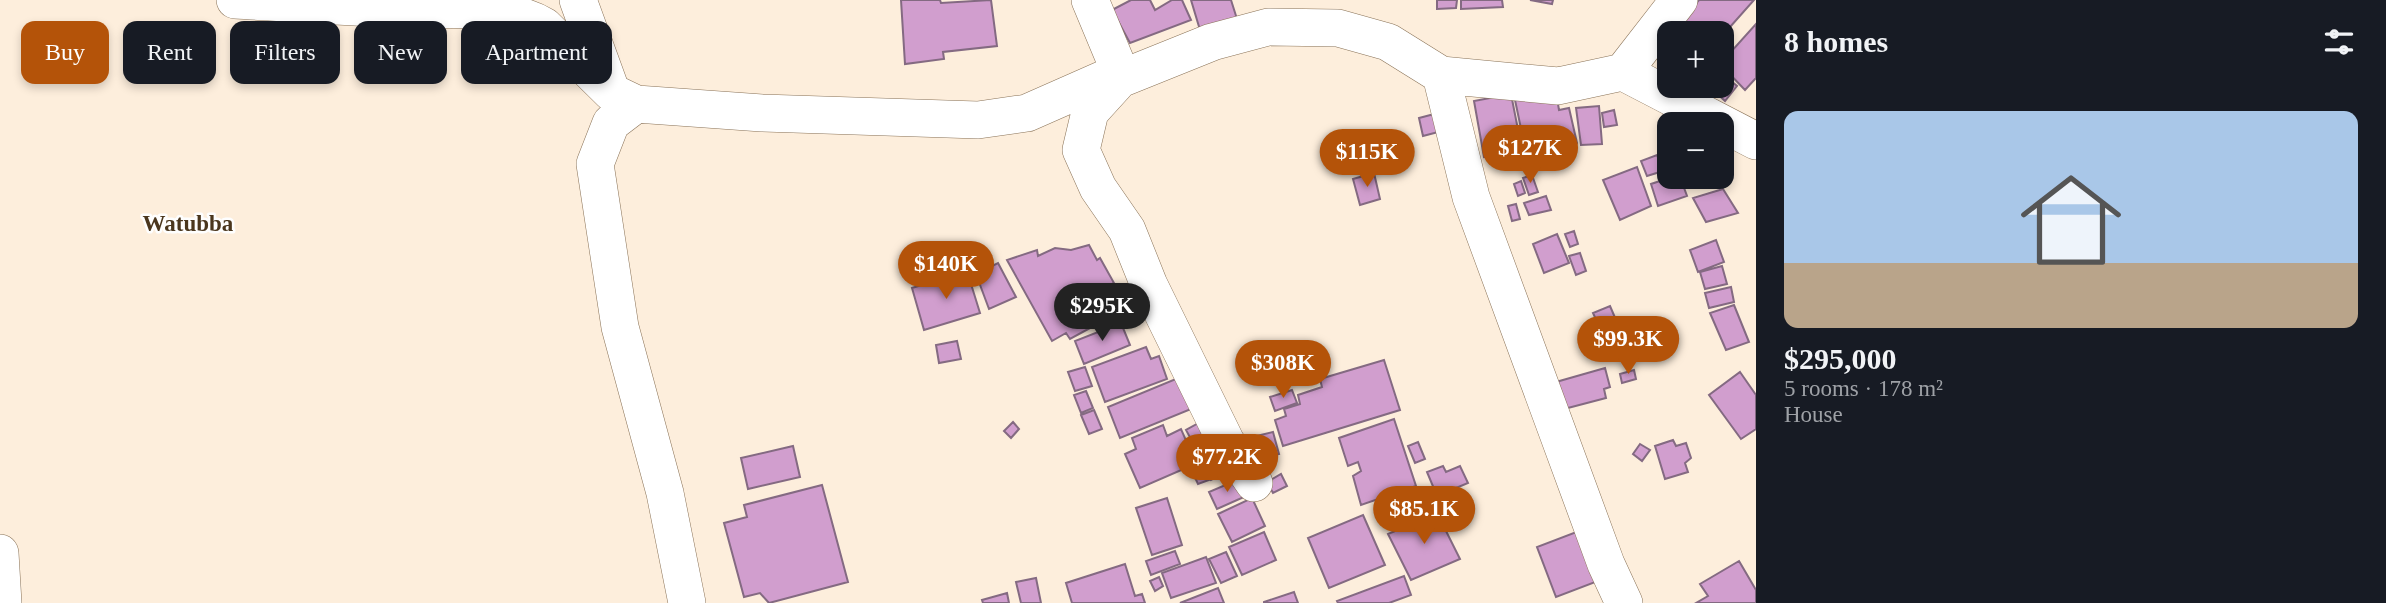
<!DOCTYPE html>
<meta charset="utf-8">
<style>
:root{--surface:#171b24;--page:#242831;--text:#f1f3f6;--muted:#9ea1a6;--line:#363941;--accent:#b45309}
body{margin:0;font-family:Georgia,serif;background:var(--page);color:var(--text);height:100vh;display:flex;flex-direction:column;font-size:26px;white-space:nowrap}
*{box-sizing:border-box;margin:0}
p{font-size:23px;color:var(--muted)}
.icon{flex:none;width:38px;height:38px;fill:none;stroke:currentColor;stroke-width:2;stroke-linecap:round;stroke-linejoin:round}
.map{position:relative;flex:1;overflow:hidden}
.sheet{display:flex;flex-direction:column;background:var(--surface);width:630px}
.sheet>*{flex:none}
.banner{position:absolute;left:21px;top:21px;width:665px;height:63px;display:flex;gap:14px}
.fabs{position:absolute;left:1657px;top:21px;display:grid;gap:14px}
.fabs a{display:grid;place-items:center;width:77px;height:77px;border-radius:14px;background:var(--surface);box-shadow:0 4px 10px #0003;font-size:35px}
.price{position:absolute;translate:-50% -60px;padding:0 16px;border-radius:24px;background:var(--accent);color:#fff;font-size:23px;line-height:46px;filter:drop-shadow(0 2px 4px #0008)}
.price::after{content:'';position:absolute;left:50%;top:42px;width:21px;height:16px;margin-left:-10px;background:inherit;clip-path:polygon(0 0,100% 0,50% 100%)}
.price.current{background:#222;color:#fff}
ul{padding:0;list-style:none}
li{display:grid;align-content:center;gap:14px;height:371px;padding:0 28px}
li+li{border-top:2px solid var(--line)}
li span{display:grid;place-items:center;height:217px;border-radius:14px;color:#555}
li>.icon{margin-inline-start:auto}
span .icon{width:126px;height:126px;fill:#fffc;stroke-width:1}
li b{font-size:30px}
h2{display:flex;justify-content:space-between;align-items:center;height:84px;padding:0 28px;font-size:30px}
.chip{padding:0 24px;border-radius:14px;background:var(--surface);box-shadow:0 4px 10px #0003;font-size:24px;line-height:63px}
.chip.current{background:var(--accent);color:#fff}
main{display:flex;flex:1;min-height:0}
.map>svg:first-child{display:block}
.building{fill:#d19ece;stroke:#846a82;stroke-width:2}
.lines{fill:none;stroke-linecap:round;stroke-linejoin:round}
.minor-casing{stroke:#8a7358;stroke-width:38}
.minor{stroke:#fff;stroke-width:37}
.labels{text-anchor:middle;stroke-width:5;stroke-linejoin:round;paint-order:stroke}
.quarter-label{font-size:23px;font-weight:bold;fill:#4a361d;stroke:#fefefe}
</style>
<main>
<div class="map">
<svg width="1756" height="603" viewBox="0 0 1756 603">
<rect width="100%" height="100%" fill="#fdeedc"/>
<path class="building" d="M 901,0 L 940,0 L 941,3 L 991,0 L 997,46 L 943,52 L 944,59 L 905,64 Z
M 1131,0 L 1150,0 L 1155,10 L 1172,0 L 1182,0 L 1191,20 L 1130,43 L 1112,10 Z
M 1191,0 L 1231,0 L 1237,19 L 1200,30 Z
M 1437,0 L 1457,0 L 1456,8 L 1437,9 Z
M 1461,0 L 1502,0 L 1503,7 L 1461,9 Z
M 1530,0 L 1553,0 L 1552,4 Z
M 1699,0 L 1754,0 L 1722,36 L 1722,33 L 1683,33 L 1676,27 Z
M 1756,24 L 1756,78 L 1745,90 L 1722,66 L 1722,46 L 1724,45 L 1730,53 Z
M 1725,76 L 1737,86 L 1725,101 L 1713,90 L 1717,86 L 1722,86 L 1722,79 Z
M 1695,86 L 1707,86 L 1703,93 L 1694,87 Z
M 1556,92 L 1559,110 L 1569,108 L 1577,143 L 1558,167 L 1528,162 L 1515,100 Z
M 1511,94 L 1522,150 L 1484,157 L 1474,101 Z
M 1599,106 L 1602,144 L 1581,145 L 1576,108 Z
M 1614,110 L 1617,125 L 1604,127 L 1602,113 Z
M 1438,113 L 1442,131 L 1423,136 L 1419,118 Z
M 1657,155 L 1663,171 L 1647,176 L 1641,161 Z
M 1637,167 L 1651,206 L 1620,220 L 1603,180 Z
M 1374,173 L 1380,199 L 1360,205 L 1353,179 Z
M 1532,175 L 1538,192 L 1529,195 L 1523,178 Z
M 1672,177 L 1680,177 L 1687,196 L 1658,206 L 1651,184 Z
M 1521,181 L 1525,193 L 1518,196 L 1514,184 Z
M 1723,189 L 1738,213 L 1706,222 L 1693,198 Z
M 1546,196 L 1551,210 L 1529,215 L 1524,203 Z
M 1516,204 L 1520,219 L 1512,221 L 1508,206 Z
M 1574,231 L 1578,244 L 1570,247 L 1565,234 Z
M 1557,234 L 1569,263 L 1544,273 L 1533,244 Z
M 1716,240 L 1724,262 L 1698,272 L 1690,250 Z
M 1089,245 L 1097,260 L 1100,258 L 1114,283 L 1110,285 L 1118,299 L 1108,305 L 1114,315 L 1070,339 L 1066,333 L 1052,341 L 1007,260 L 1037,250 L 1038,256 L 1055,248 L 1071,250 Z
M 1580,253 L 1586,271 L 1576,275 L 1569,256 Z
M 998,263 L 1016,297 L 989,309 L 976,274 Z
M 1722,266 L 1727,284 L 1705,289 L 1700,272 Z
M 967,271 L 980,313 L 924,330 L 912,288 Z
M 1731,287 L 1734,302 L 1709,308 L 1705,293 Z
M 1734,305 L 1749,342 L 1726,350 L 1710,313 Z
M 1610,306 L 1616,320 L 1599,326 L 1593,313 Z
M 1121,323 L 1130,345 L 1084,364 L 1075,341 Z
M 957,341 L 961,359 L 939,363 L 936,345 Z
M 1146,347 L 1151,359 L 1159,356 L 1167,379 L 1105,402 L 1092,367 Z
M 1384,360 L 1400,410 L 1283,446 L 1275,420 L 1286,416 L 1284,409 L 1300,404 L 1298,395 L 1322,387 L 1320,379 Z
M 1085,367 L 1092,386 L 1075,391 L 1068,372 Z
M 1605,368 L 1610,387 L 1604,389 L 1606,398 L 1564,409 L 1556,382 Z
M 1634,370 L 1636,379 L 1622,383 L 1620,374 Z
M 1740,372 L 1756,395 L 1756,429 L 1741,439 L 1709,395 Z
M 1183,376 L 1196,407 L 1120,438 L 1108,407 Z
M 1292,390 L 1297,403 L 1275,411 L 1270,397 Z
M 1086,391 L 1093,408 L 1081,413 L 1074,395 Z
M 1094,410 L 1102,429 L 1089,434 L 1081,415 Z
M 1394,419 L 1416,486 L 1361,505 L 1353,476 L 1361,471 L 1358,462 L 1348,466 L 1339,438 Z
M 1204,420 L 1218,446 L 1200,456 L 1186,430 Z
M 1013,422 L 1019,429 L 1011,438 L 1004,431 Z
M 1163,425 L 1167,436 L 1181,429 L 1192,454 L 1182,459 L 1186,468 L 1140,488 L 1125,454 L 1136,449 L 1132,438 Z
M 1273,432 L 1279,454 L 1250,461 L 1244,439 Z
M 1673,440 L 1676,446 L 1686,443 L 1691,458 L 1685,463 L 1688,472 L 1665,479 L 1655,446 Z
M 1418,442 L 1425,459 L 1415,463 L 1408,446 Z
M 1640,444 L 1650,450 L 1642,461 L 1633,454 Z
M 793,446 L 800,477 L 748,489 L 741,458 Z
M 1222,449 L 1232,469 L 1211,480 L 1201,460 Z
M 1200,462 L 1209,480 L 1198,484 L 1190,467 Z
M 1443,466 L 1446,472 L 1460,466 L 1468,483 L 1437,496 L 1427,472 Z
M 1281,474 L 1287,486 L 1273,493 L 1267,482 Z
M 1237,480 L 1244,497 L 1217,509 L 1209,492 Z
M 822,485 L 848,582 L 769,603 L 760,593 L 744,597 L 724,523 L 747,517 L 744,505 Z
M 1408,496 L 1411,507 L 1387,515 L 1384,503 Z
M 1167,498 L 1182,545 L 1152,555 L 1136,508 Z
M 1252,498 L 1265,526 L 1232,542 L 1218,514 Z
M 1427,502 L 1430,511 L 1406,520 L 1402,512 Z
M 1437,513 L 1460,559 L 1411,580 L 1388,534 Z
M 1363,515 L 1385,565 L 1329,588 L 1308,538 Z
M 1579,531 L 1598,581 L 1556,597 L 1537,547 Z
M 1264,532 L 1276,560 L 1242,575 L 1229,547 Z
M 1175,551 L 1180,564 L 1151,575 L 1146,561 Z
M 1226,552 L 1237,576 L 1221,583 L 1209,559 Z
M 1206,557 L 1216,583 L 1171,598 L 1162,573 Z
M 1739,561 L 1756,590 L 1756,603 L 1696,603 L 1708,596 L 1700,584 Z
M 1125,564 L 1135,596 L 1142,594 L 1145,603 L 1072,603 L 1066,583 Z
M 1404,576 L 1411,595 L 1389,603 L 1338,603 L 1337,601 Z
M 1159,577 L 1163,586 L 1155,591 L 1150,581 Z
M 1036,578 L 1041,603 L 1021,603 L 1016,582 Z
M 1218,588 L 1224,603 L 1180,603 Z
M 1294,592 L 1298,603 L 1264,603 L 1264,602 Z
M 1007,593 L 1009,603 L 983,603 L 982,600 Z"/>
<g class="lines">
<defs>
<path id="minor" d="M 235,0 C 288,3 342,7 396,9 C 443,12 504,2 544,26 L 611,92 L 636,104 L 762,113 L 978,120 L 1027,113 L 1120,72 L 1120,79 L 1212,42 L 1268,27 L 1338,28 L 1388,42 L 1441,75 L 1558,86 L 1623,72 L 1679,0
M 578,0 L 609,85
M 1090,0 L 1120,72
M 1623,72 L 1756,141
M 1441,75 L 1471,197 L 1606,564 L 1624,603
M 1120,79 L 1090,112 L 1081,150 L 1098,188 L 1127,230 L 1149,285 L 1226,442 L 1254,483
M 636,104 L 611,123 L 595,164 L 620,327 L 665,493 L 687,603
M 0,553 L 3,603"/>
</defs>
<use href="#minor" class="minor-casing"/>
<use href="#minor" class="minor"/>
</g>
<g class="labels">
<g class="quarter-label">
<text x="188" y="231">Watubba</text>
</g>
</g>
</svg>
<div class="fabs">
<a>+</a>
<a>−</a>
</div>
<b class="price" style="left:1530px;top:185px">$127K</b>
<b class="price" style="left:1367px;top:189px">$115K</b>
<b class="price" style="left:946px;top:301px">$140K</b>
<b class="price current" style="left:1102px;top:343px">$295K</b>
<b class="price" style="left:1628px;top:376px">$99.3K</b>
<b class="price" style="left:1283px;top:400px">$308K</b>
<b class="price" style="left:1227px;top:494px">$77.2K</b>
<b class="price" style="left:1424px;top:546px">$85.1K</b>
<div class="banner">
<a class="chip current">Buy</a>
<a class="chip">Rent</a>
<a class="chip">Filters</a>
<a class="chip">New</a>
<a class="chip">Apartment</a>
</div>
</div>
<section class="sheet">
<h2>8 homes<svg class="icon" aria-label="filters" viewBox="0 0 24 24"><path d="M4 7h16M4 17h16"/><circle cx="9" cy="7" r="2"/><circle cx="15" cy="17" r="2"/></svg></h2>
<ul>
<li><span style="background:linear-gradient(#a9c7e8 70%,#b9a48a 0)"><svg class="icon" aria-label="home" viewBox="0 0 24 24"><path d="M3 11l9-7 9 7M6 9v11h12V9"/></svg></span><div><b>$295,000</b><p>5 rooms · 178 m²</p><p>House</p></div></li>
</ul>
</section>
</main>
